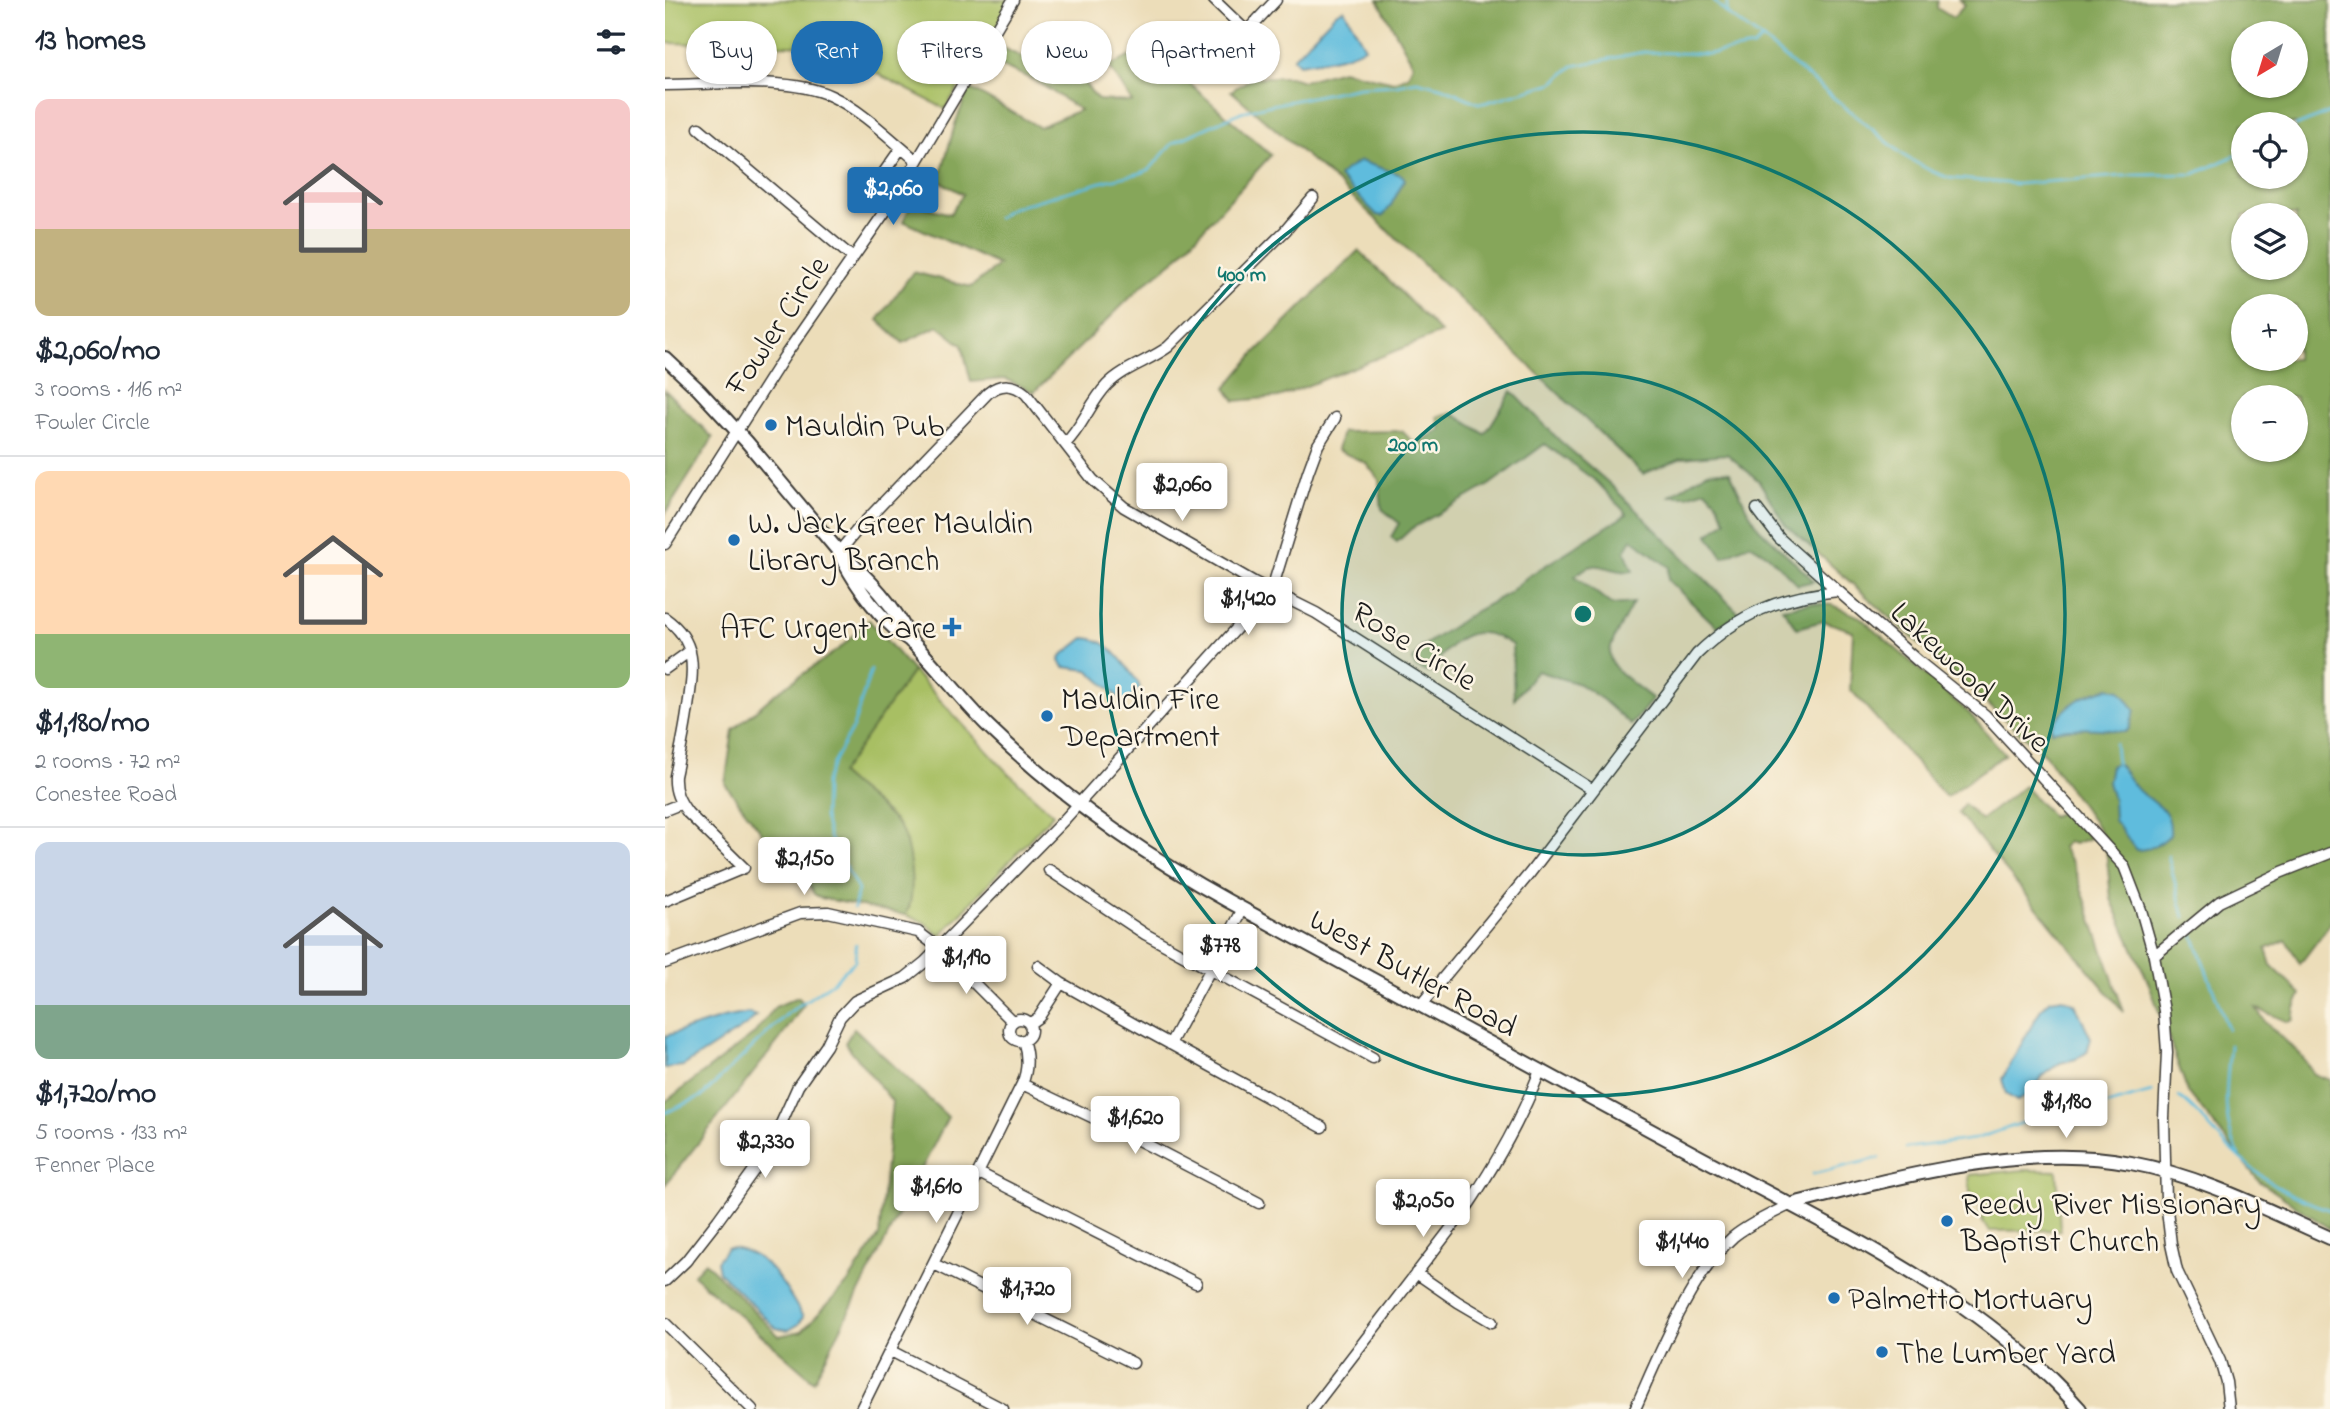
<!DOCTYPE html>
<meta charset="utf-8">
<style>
:root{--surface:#fff;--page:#f2f2f3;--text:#1f2937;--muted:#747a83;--line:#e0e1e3;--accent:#1f6fb2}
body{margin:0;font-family:"Indie Flower",sans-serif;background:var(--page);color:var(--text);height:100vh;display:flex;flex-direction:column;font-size:26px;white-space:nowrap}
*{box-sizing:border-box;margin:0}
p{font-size:23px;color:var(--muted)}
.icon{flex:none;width:38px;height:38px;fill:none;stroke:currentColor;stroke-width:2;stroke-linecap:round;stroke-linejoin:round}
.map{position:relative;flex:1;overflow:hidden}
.side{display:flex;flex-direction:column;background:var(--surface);width:665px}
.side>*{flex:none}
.guide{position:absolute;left:21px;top:21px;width:665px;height:63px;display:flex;gap:14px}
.needle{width:46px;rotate:218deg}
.buttons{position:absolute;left:1566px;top:21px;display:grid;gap:14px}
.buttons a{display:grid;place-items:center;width:77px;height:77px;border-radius:50%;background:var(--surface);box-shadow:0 2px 5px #0004;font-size:35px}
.price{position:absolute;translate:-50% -60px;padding:0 16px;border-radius:7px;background:#fff;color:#222;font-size:23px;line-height:46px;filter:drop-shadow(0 2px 4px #0008)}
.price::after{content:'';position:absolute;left:50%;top:42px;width:21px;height:16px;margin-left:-10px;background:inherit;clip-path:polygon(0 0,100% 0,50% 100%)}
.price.selected{background:var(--accent);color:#fff}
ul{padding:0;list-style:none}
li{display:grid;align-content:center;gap:14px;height:371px;padding:0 35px}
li+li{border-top:2px solid var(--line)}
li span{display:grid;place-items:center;height:217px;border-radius:14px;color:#555}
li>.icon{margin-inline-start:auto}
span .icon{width:126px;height:126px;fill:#fffc;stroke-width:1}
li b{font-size:30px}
h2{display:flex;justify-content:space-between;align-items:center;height:84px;padding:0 35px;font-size:30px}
.tag{padding:0 24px;border-radius:32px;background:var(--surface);box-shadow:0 2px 5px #0004;font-size:24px;line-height:63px}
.tag.selected{background:var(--accent);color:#fff}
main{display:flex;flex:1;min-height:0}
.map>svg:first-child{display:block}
.green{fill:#a8bf64;stroke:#626e40;stroke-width:2}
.forest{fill:#86a65a;stroke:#51613b;stroke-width:2;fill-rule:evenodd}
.water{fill:#5fbcdd;stroke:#3e6c7c;stroke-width:2}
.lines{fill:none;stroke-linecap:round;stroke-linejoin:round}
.stream{stroke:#5fbcdd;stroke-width:2.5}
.minor-casing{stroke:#3b3934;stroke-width:13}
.major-casing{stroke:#3b3934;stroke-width:16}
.minor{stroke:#fff;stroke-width:10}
.major{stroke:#fff;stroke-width:12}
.ring{fill:none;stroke:#0f766e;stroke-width:3.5}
.poi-dot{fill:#1f6fb2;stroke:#fcf5e5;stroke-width:2.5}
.labels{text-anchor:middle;stroke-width:5;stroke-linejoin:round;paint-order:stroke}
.street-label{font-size:32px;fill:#1c1c1c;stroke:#fcf5e5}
.poi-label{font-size:32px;fill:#1c1c1c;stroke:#fcf5e5;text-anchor:start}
.centre{fill:#0f766e;stroke:#fcf5e5;stroke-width:3.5}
.ring-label{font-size:21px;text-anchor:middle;font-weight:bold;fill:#0f766e;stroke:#fcf5e5;stroke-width:5;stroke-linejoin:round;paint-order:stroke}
</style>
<main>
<section class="side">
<h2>13 homes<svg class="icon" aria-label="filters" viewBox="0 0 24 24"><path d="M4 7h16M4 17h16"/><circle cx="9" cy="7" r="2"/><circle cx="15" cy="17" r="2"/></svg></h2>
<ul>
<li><span style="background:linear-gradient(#f6c9c9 60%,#c2b280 0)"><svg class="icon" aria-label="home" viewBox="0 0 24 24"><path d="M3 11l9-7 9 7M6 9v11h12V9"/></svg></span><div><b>$2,060/mo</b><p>3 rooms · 116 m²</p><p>Fowler Circle</p></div></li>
<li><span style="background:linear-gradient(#ffd9b3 75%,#8fb573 0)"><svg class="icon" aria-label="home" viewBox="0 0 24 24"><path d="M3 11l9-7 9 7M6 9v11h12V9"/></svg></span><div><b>$1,180/mo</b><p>2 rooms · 72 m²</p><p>Conestee Road</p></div></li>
<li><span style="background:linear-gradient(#c9d6e8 75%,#7fa58c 0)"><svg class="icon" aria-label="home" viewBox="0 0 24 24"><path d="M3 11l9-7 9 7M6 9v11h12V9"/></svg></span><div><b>$1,720/mo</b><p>5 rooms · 133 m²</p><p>Fenner Place</p></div></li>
</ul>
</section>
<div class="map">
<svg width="1665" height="1409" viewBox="0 0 1665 1409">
<rect width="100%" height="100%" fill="#fcf5e5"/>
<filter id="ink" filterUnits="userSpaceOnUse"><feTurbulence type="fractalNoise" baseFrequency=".0143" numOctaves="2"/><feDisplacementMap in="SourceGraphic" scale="14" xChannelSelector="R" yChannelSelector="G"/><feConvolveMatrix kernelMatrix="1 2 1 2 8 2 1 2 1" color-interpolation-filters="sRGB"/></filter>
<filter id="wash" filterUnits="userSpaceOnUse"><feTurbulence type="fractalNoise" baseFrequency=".00686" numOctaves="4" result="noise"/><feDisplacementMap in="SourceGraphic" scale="28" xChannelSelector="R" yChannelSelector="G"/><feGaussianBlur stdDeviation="1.57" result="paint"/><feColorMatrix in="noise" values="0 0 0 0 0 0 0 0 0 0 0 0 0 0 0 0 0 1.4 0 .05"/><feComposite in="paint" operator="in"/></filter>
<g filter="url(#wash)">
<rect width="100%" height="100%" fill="#ecddb9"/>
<path class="green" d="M 0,0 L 348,0 L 280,109 L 159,46 L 0,43 Z
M 248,671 L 341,771 L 388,814 L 275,936 L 259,922 L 240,915 L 245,908 L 174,774 Z
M 1359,1170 L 1392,1171 L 1395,1230 L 1325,1231 L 1318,1223 L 1313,1196 L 1305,1193 L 1304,1175 Z"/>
<path class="forest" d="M 713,0 L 1273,0 L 1272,8 L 1288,18 L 1300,5 L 1295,0 L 1665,0 L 1665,924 L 1635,964 L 1621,940 L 1601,949 L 1606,965 L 1636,994 L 1630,1008 L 1628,1020 L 1623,1022 L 1591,1008 L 1601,1023 L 1635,1054 L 1649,1074 L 1665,1080 L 1665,1229 L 1594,1181 L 1523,1092 L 1484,984 L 1446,899 L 1440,838 L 1381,756 L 1120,524 L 1094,481 L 1062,454 L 1017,458 L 978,474 L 675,185 L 566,91 L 589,77 L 626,77 L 638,81 L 677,70 L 729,82 L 743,76 L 748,64 ZM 1578,33 L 1631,33 L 1631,86 L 1578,86 ZM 1578,124 L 1631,124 L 1631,177 L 1578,177 ZM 1578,215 L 1631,215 L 1631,268 L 1578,268 ZM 1578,306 L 1631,306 L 1631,359 L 1578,359 ZM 1578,397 L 1631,397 L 1631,450 L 1578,450 Z
M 332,45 L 371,64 L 408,69 L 433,100 L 467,102 L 444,66 L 473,53 L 508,69 L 606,155 L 510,260 L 478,285 L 369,392 L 340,379 L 306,382 L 297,345 L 273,326 L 238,343 L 213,320 L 248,272 L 306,287 L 334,265 L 238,221 L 247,203 L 285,214 L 298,194 L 274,181 L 290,124 L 304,88 L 374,127 L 415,110 L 371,81 L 323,60 Z
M 694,250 L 776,333 L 614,397 L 570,401 L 561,388 L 590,353 Z
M 0,390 L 48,438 L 0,514 Z
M 847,391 L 894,440 L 945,484 L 1075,614 L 1052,627 L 1003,580 L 1004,567 L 967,539 L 960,551 L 968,571 C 942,575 934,554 910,576 L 947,605 L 968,603 C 935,664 934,657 988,699 L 966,725 L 938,700 L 914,684 L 872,671 L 849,699 L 847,645 C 808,618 786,640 764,673 L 750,667 L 748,660 L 758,646 L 811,611 L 844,593 L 862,577 L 962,514 L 932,482 L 880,444 L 824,485 L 746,529 L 732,542 L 726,537 L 734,523 L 717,509 L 714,480 L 701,463 L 672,450 L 677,432 L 737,431 L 750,444 L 776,430 L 772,417 L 787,413 L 820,434 Z
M 1056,471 L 1065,472 L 1081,507 L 1094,528 L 1149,581 L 1133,585 L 1104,556 L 1085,544 L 1058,557 L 1043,535 L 1061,521 L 1052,502 L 1041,490 L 1022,496 L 1005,496 L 1042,472 Z
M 1146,603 L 1167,605 L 1195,617 L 1304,713 L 1340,754 L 1281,797 L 1185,689 L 1188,631 L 1158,621 L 1132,628 L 1117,608 Z
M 204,620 L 248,671 L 175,774 C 193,791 216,806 233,825 C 245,839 253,900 240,915 L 156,898 L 149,894 L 131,862 L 117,859 L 60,784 L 68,730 L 111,693 L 175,648 Z
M 1359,786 L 1387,816 L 1400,811 L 1425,838 L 1409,844 L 1403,842 L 1397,847 L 1408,864 L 1459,1012 L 1293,813 L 1299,804 L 1316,820 Z
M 133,997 L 139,1004 L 115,1039 L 0,1185 L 0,1102 L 88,1035 L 110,1007 Z
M 189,1028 L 283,1117 L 149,1381 L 28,1275 L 40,1262 L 114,1336 L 137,1331 L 182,1284 L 214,1236 L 227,1101 L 180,1043 Z"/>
<path class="water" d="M 679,9 L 700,47 C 682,59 655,60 634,64 L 628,58 L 672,12 Z
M 695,161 L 737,175 L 740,179 L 725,207 L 718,216 L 712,215 L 674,177 L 678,172 Z
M 419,638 C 445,638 458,663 473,682 L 475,688 L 463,700 L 458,701 L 423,670 L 399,667 L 395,661 L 396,656 Z
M 1444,688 L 1455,690 L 1470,710 L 1464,729 L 1460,732 C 1435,728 1413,727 1387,731 L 1386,726 C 1402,704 1418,694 1444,688 Z
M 1452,763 C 1460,771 1466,783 1474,791 C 1491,806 1507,807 1505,835 C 1496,844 1484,850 1471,850 L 1449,820 L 1448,800 L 1443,782 L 1446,766 Z
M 1398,998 L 1410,1004 L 1426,1038 L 1422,1052 L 1411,1059 L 1395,1063 L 1377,1077 L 1367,1093 L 1352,1101 L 1341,1094 L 1337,1079 L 1376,1009 L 1386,1000 Z
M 84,1013 L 91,1016 L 82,1025 L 18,1066 L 0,1068 L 0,1036 L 58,1018 Z
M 62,1248 C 101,1248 121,1288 138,1317 L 134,1324 L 124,1330 L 111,1328 L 54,1272 L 52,1261 Z"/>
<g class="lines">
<path class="stream" d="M 1048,0 L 1062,14 L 1097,39 L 1241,157 L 1266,171 L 1284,178 L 1352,184 L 1471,175 L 1529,174 L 1578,152
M 1062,14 L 1062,0
M 1631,126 L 1665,112
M 333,218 L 344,209 L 374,200 L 440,181 L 476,173 L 485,169 L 508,143 L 576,112 L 602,106 L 694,87 L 732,85 L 752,81 L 779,88 L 813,103 L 819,103 L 888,83 L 908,66 L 978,52 L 1043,54 L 1088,47 L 1097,39
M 1450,744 L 1452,763
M 1503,856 L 1519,917
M 189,908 L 193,890 L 164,837 L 159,817 L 160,782 L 170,759 L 188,727 L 206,670
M 1528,935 L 1563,1029
M 1565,1045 C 1562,1087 1555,1115 1574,1155
M 1514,1097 C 1534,1111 1546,1131 1564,1148 C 1596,1179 1622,1196 1665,1210
M 0,1113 L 37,1096 L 123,1013 L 168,982 L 190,961 L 191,944
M 1241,1148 L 1310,1139 L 1402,1108 L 1444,1104 L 1487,1092
M 1148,1174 L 1214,1158"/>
</g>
</g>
<g filter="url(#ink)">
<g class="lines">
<defs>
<path id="minor" d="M 549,0 L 598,47
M 582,31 L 611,0
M 0,85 C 48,85 123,76 166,96 C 198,111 225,139 252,161
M 34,128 L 188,258
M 203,195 L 236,148
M 400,444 C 418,426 425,403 442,385 C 458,368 484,361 503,347 L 620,231 L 648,198
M 1092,509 L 1114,538 L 1173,591
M 0,544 L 119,357 L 231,196 L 348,0
M 174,552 L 193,529 L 323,393 C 335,383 349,383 361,394 L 428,480 L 459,507 L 589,582 L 651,613 L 928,790
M 0,618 C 34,642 28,671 23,707 C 20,730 15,753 10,776 C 9,791 14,801 23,813 L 79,868 L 0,901
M 0,669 L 25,651
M 0,810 L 15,804
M 384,870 L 480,934 L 708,1058
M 1489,956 L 1554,902 L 1617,872 L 1665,853
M 0,963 L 135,913 L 163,912 L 253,932 L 274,948 L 348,1022
M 373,966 L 396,983 L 476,1028 L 657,1127
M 755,1006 L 865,873 L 1032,654 C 1075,613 1114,597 1173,591 L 1253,661 L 1320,715 L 1459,866 L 1476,910 L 1489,956 L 1499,1011 L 1502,1052 L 1499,1118 L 1501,1201 L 1506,1244 L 1512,1271 L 1555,1361 L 1561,1382 L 1564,1409
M344 1030a11 11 0 1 1 22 0a11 11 0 1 1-22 0Z
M 364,1024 L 374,1017 L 396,983
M 505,1044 L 578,909
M 357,1084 L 454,1130 L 594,1203
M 314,1173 L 531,1283
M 269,1264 L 468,1363
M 751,1273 L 793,1302 L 827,1322
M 0,1281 L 21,1261 L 53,1220 L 105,1148 L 133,1086 L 161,1046 L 175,1017 L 190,1001 L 240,978 L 260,962 L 400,819 L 607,589 L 643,472 L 653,445 L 670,418
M 0,1323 L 87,1409
M 226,1351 L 338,1409
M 196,1409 L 357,1084 C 363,1070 363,1055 358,1040
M 647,1409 L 800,1210 C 829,1167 856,1120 875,1071
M 970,1409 C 993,1358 1026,1274 1068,1237 C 1085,1223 1105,1215 1124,1205"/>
<path id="major" d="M 0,358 L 34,390 L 82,442 L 174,552 C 201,576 233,607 246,642
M 174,552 C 186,578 208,610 230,629 C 235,634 242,638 247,642 C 273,668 296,699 322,725 C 394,795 476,853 563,901 C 717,983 870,1068 1024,1151 C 1160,1225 1311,1291 1415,1409
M 1124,1205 C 1229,1178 1358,1142 1466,1163 C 1536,1176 1600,1209 1665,1238"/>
</defs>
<use href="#minor" class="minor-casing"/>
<use href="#major" class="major-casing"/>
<use href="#minor" class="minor"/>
<use href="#major" class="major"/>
</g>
</g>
<circle cx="918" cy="614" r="241" fill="#0f766e" fill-opacity=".12"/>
<g class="ring">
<circle cx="918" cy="614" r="241"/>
<circle cx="918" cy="614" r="482"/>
</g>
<g class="poi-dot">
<circle cx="106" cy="425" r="7"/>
<circle cx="69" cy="540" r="7"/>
<path d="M283.5 616.5h7v7h7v7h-7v7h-7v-7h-7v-7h7z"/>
<circle cx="382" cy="716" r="7"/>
<circle cx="1282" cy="1221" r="7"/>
<circle cx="1169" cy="1298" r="7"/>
<circle cx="1217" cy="1352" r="7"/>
</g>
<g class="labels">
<g class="street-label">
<text transform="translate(111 325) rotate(-56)" y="11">Fowler Circle</text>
<text transform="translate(750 645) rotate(32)" y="11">Rose Circle</text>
<text transform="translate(1306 676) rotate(43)" y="11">Lakewood Drive</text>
<text transform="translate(749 972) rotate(29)" y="11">West Butler Road</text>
</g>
<g class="poi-label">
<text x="120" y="436">Mauldin Pub</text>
<text x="83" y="533">W. Jack Greer Mauldin<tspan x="83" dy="37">Library Branch</tspan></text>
<text x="271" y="638" text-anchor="end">AFC Urgent Care</text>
<text x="396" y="709">Mauldin Fire<tspan x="396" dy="37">Department</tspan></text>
<text x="1296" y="1214">Reedy River Missionary<tspan x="1296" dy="37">Baptist Church</tspan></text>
<text x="1183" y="1309">Palmetto Mortuary</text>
<text x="1231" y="1363">The Lumber Yard</text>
</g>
</g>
<circle cx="918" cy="614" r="10" class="centre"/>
<g class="ring-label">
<text x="577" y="281">400 m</text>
<text x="748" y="451">200 m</text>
</g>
</svg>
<div class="buttons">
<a><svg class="needle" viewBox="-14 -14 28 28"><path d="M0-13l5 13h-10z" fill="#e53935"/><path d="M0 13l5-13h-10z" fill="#747a83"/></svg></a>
<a><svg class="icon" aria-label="locate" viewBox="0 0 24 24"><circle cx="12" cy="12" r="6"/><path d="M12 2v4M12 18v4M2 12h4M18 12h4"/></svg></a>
<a><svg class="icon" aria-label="layers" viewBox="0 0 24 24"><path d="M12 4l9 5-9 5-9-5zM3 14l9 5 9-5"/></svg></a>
<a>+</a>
<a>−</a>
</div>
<b class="price selected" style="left:228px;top:227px">$2,060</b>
<b class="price" style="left:517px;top:523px">$2,060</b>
<b class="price" style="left:583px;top:637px">$1,420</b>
<b class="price" style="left:139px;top:897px">$2,150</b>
<b class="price" style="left:555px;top:984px">$778</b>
<b class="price" style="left:301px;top:996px">$1,190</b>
<b class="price" style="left:1401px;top:1140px">$1,180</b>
<b class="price" style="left:470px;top:1156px">$1,620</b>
<b class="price" style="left:100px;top:1180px">$2,330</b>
<b class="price" style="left:271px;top:1225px">$1,610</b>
<b class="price" style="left:758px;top:1239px">$2,050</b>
<b class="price" style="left:1017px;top:1280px">$1,440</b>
<b class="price" style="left:362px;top:1327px">$1,720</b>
<div class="guide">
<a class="tag">Buy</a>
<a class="tag selected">Rent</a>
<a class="tag">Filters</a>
<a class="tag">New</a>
<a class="tag">Apartment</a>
</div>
</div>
</main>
